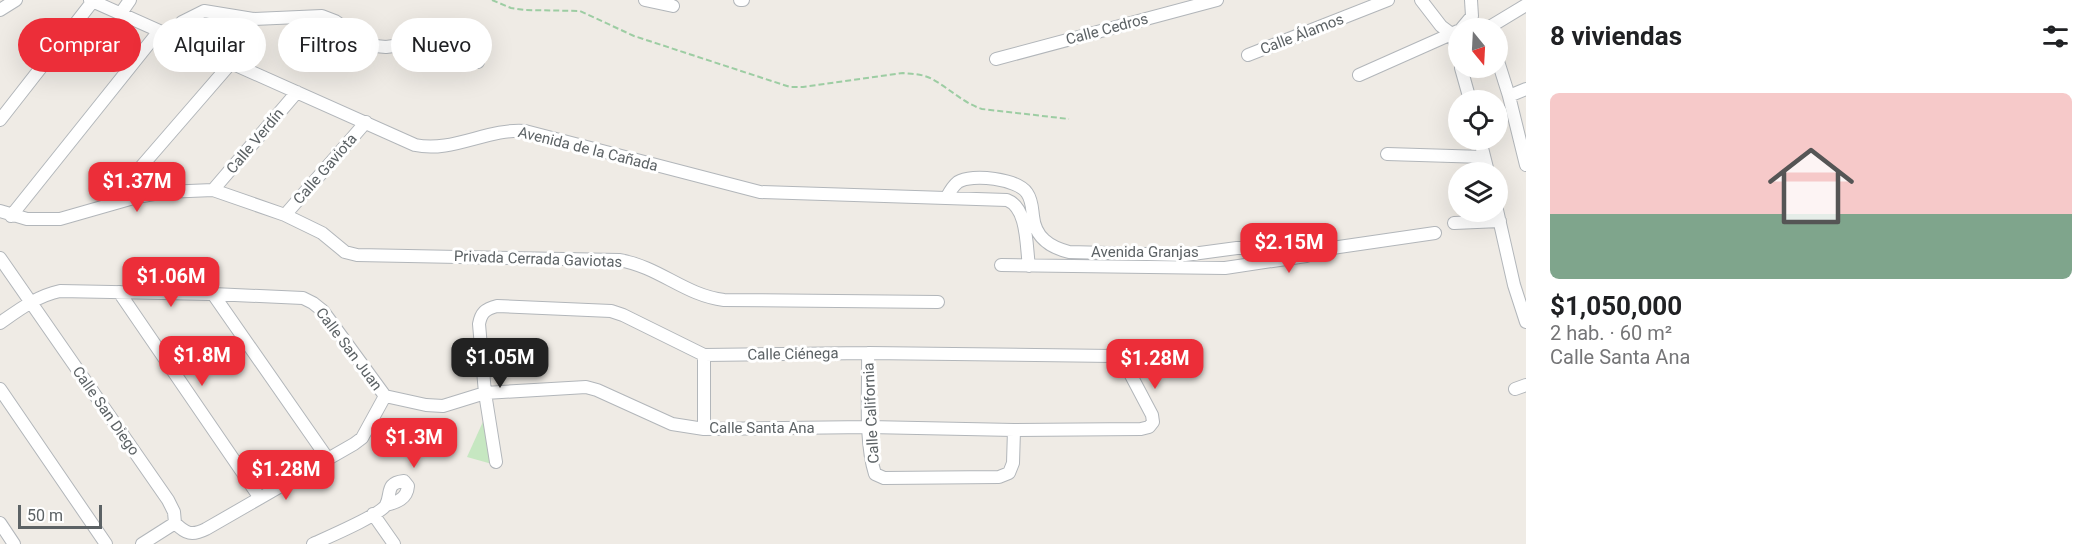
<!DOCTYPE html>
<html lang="es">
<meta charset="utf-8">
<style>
:root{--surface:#fff;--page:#f6f6f6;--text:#202124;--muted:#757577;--accent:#ec2e39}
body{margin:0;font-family:Roboto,sans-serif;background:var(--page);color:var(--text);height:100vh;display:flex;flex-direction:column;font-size:22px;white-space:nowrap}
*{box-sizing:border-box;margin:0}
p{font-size:20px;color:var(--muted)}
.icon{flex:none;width:33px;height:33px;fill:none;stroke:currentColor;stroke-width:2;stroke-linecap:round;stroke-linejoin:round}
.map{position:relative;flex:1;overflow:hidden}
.panel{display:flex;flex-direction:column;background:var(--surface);width:570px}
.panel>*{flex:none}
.banner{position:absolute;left:18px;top:18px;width:570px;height:54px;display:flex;gap:12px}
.needle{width:39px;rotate:162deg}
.fabs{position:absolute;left:1448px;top:18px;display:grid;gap:12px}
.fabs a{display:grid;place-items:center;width:60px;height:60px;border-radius:50%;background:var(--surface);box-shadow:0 6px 24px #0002;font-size:30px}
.scale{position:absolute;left:18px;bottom:15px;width:84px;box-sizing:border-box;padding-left:6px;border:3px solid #5c6265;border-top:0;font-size:16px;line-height:21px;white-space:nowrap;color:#5c6265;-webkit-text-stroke:4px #fff;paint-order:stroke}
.price{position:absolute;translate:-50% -51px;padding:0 14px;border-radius:12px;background:var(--accent);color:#fff;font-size:20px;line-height:39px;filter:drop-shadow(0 2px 3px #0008)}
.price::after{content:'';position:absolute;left:50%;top:36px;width:18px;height:14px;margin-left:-9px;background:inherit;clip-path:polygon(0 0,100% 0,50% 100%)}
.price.on{background:#222;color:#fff}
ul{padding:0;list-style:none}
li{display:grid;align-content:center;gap:12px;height:318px;padding:0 24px}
li span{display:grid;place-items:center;height:186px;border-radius:9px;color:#555}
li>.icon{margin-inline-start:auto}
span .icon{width:108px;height:108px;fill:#fffc;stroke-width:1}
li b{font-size:26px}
h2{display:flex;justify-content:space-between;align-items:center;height:72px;padding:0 24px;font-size:26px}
.chip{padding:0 21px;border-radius:27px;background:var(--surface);box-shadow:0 6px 24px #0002;font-size:21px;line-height:54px}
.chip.on{background:var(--accent);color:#fff}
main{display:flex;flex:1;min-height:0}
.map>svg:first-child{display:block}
.green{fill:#c6e7c1}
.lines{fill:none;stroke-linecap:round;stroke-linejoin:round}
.minor-casing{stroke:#b2b6ba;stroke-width:14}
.path{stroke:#9dcda3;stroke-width:2;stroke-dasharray:6 3;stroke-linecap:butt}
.minor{stroke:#fff;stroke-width:12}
.labels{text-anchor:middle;stroke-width:6;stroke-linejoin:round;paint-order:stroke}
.street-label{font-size:15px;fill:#5c6265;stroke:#fff}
</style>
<main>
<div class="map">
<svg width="1526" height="544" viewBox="0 0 1526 544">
<rect width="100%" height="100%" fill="#efebe5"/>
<path class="green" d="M 486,415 L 492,464 L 467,457 Z"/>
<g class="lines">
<defs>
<path id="minor" d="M 90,0 L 415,145 C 452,153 488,128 525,131 L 760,192 L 1007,200 C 1028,208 1026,246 1029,266
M 645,0 L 673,6
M 740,0 L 743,0
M 1421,0 L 1441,26 L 1453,35 L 1458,54
M 0,10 L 16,0
M 121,13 L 130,0
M 1462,28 L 1472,16 L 1471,0
M 1488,28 L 1526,5
M 172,37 L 182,22 L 204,11 L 253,19 L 322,16 L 335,21 L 365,42 L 375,46 L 386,47 L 417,43 L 427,44 L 478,62
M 1248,55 L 1388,0
M 1497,58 L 1509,96 L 1526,165
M 996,59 L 1217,0
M 1461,68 L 1470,100
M 1359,75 L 1458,31
M 1509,96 L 1526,89
M 0,120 L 93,1
M 1480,140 L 1488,172
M 1387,154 L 1484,157
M 213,190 L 297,92
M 947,197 C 950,191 953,186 958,182 C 972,173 1018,179 1027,193 C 1032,200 1032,208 1033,216 C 1035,237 1049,247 1069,252 L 1185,255 L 1237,248 L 1272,248 L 1311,242 L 1332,248
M 108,205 L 231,63
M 1497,210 L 1514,285 L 1526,322
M 0,211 L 27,219 L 60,219 L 137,197 L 165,192 L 213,190 L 285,215 L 322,233 L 345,252 L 357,255 L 619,260 C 660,267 684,295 724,300 L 938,302
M 285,215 L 366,122
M 11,216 L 159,31
M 1454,223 L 1500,221
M 0,258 L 168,500 L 174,512 L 175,523
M 1001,265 L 1225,268 L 1306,256 L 1332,248 L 1435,233
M 119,292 L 260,498
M 213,294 L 328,459
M 0,323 C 20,309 37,296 60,291 L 213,294 L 303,298 L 313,303 L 323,311 L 385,396
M 868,353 C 869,390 864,439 875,474 L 884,478 L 999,477 L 1009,473 L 1013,463 L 1014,430
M 0,389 L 106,544
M 1515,389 L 1526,385
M 385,396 L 426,405 L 443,406 L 485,393 L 586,387 L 597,390 L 672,424 L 704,429 L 869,427 L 1014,430 L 1141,429 L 1149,427 L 1153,422 L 1152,415 L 1124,362 L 1119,357 L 1113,356 L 868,353 L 704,355 L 623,315 L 611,311 L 497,306 C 485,309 481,313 479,324 L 485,393 L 496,462
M 704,429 L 704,355
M 373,514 L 394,544
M 0,523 L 14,544
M 142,544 L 175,523 C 186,534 192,536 206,529 L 354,444 L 362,438 L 385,396
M 313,544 C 326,538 380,515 386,505 C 392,493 385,483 404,481 L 408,486 C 407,499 397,502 386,505"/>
</defs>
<use href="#minor" class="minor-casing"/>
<path class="path" d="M 492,0 L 511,8 L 525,10 L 580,11 L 634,36 L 790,87 L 803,87 L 903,73 C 913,74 923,74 932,79 C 949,88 963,103 982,109 L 1069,119"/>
<use href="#minor" class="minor"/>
</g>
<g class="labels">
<g class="street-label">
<text transform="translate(1107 29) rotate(-15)" y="5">Calle Cedros</text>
<text transform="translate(1302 34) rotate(-21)" y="5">Calle Álamos</text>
<text transform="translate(255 141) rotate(-50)" y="5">Calle Verdín</text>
<text transform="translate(588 149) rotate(14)" y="5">Avenida de la Cañada</text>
<text transform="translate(325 169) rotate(-49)" y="5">Calle Gaviota</text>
<text x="1145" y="257">Avenida Granjas</text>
<text transform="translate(538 259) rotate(2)" y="5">Privada Cerrada Gaviotas</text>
<text transform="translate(349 349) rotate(53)" y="5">Calle San Juan</text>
<text transform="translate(793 354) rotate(-1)" y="5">Calle Ciénega</text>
<text transform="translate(106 411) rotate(55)" y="5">Calle San Diego</text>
<text transform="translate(871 413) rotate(-93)" y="5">Calle California</text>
<text x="762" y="433">Calle Santa Ana</text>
</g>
</g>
</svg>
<div class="fabs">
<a><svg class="needle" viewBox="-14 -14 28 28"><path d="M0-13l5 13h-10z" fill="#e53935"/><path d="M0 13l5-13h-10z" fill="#757577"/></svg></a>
<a><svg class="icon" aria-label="locate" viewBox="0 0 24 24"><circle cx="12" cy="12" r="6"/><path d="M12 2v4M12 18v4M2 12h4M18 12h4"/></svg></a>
<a><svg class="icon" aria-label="layers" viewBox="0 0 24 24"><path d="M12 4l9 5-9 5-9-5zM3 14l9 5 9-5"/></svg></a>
</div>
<div class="scale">50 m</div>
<b class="price" style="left:137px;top:213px">$1.37M</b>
<b class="price" style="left:1289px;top:274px">$2.15M</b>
<b class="price" style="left:171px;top:308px">$1.06M</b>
<b class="price" style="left:202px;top:387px">$1.8M</b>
<b class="price on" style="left:500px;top:389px">$1.05M</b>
<b class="price" style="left:1155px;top:390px">$1.28M</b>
<b class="price" style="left:414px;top:469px">$1.3M</b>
<b class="price" style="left:286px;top:501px">$1.28M</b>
<div class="banner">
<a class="chip on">Comprar</a>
<a class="chip">Alquilar</a>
<a class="chip">Filtros</a>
<a class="chip">Nuevo</a>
</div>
</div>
<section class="panel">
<h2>8 viviendas<svg class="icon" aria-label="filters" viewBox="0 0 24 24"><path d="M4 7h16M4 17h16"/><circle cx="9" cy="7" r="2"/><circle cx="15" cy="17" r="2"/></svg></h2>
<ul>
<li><span style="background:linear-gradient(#f6c9c9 65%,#7fa58c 0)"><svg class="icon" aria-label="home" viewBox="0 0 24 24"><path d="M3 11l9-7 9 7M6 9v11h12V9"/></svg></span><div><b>$1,050,000</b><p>2 hab. · 60 m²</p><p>Calle Santa Ana</p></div></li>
</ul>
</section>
</main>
